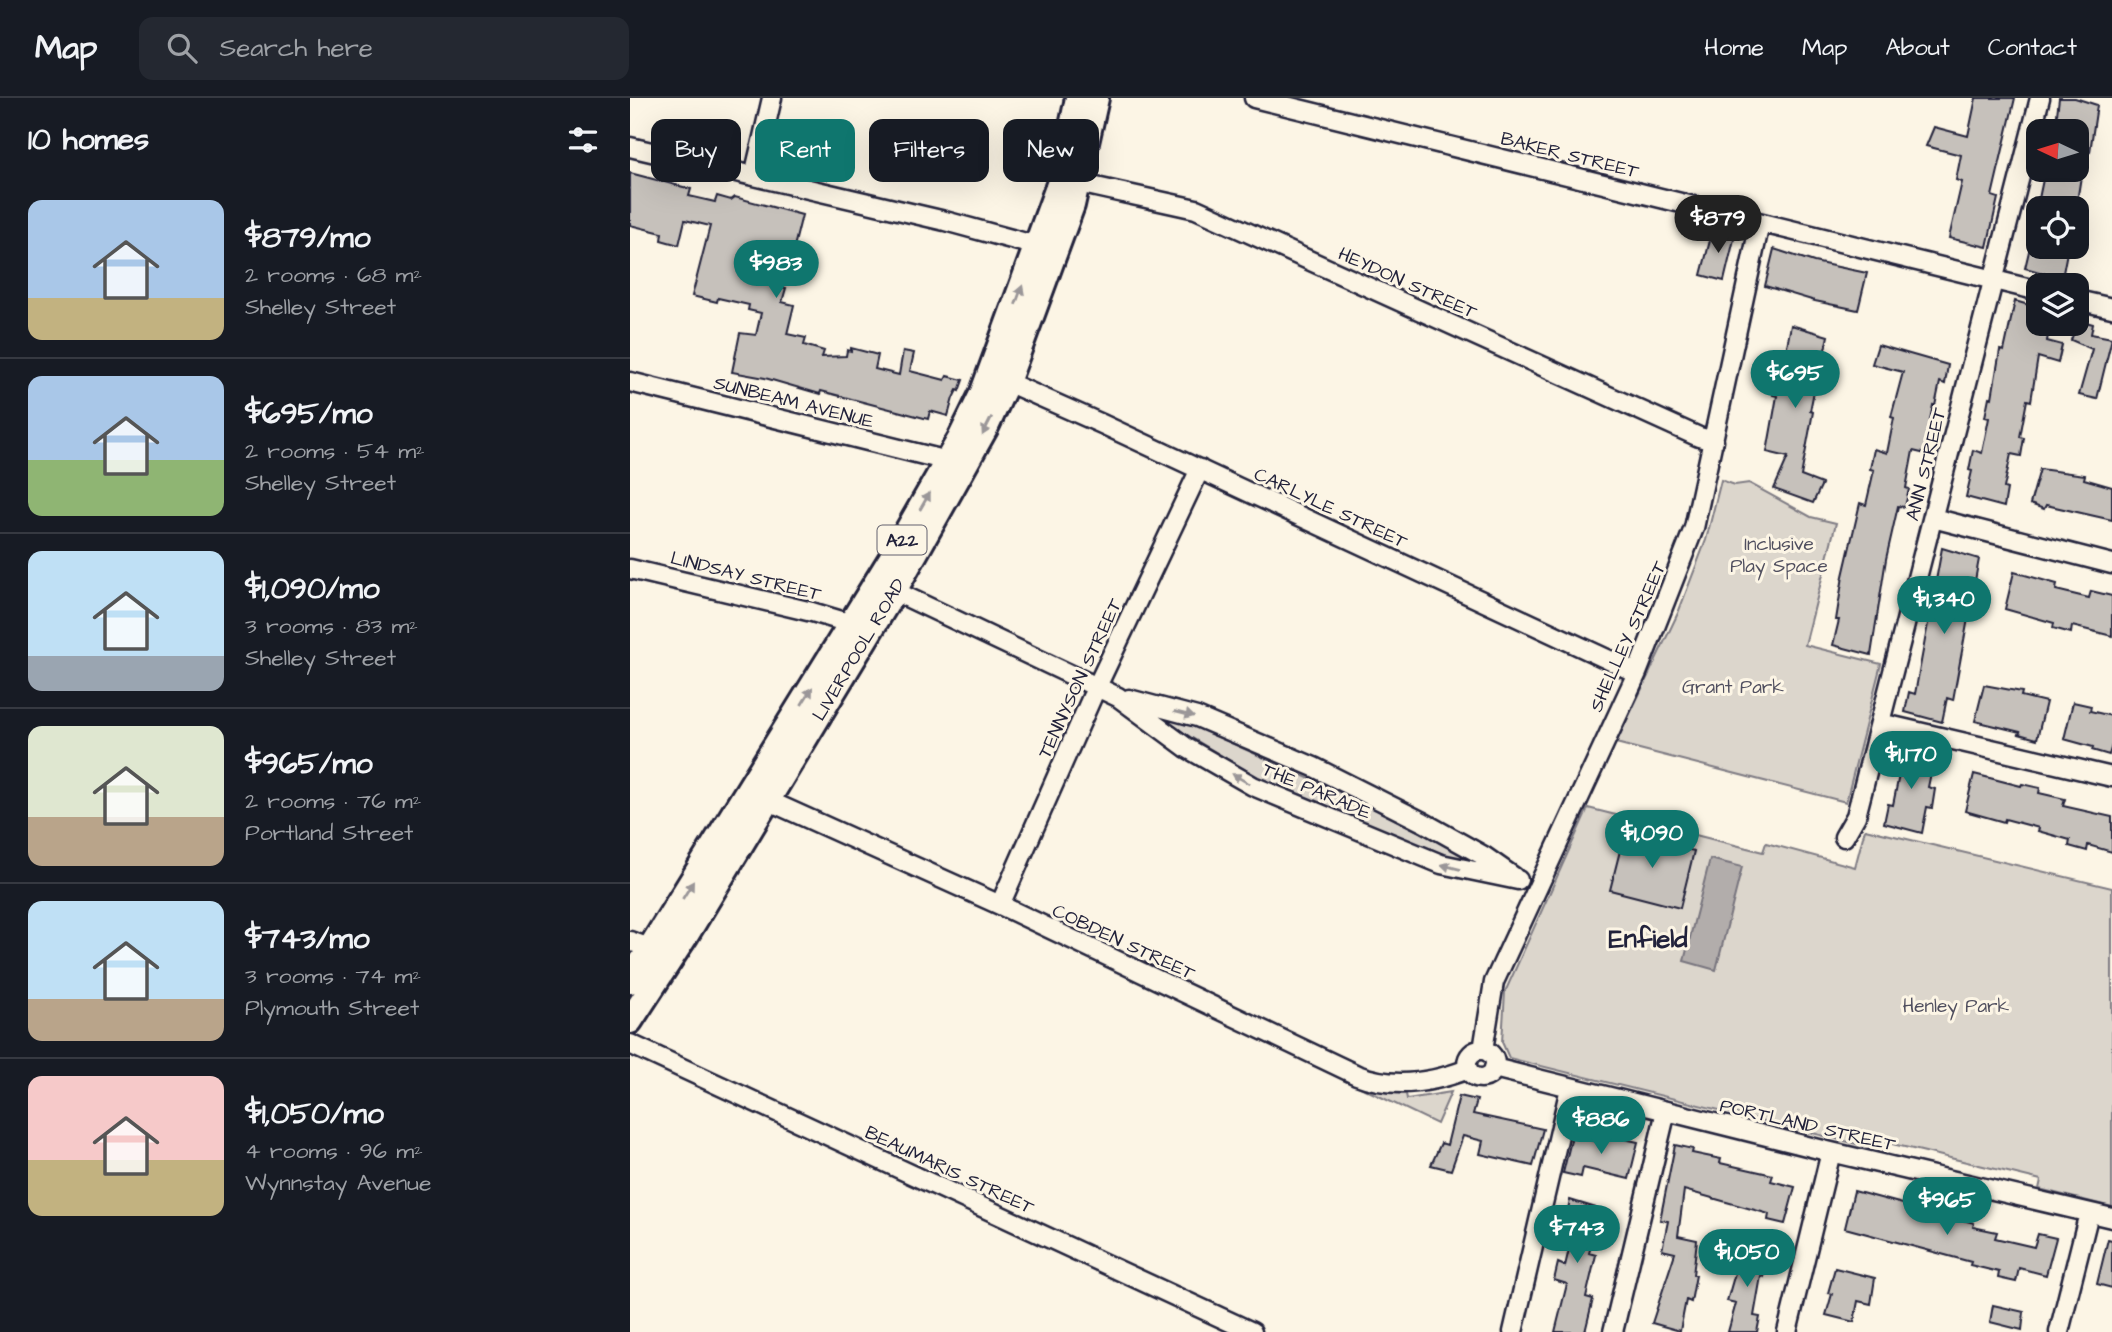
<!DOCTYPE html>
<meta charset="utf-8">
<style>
:root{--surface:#171b24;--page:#242831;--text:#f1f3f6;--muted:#9ea1a6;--line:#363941;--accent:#0f766e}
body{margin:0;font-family:"Architects Daughter",sans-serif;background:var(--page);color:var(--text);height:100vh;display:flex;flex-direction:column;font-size:26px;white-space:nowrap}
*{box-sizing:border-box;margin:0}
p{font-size:23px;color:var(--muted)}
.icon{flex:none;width:38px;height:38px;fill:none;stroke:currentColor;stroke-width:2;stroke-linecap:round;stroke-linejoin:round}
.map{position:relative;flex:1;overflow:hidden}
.drawer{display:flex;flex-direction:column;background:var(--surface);width:630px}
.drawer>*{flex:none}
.top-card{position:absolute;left:21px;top:21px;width:665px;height:63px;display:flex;gap:14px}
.needle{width:46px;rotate:274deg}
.fabs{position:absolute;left:1396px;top:21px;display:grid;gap:14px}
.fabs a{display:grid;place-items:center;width:63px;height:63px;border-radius:14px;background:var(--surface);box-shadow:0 7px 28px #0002;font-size:35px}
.price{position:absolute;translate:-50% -60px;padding:0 16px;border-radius:24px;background:var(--accent);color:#fff;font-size:23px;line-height:46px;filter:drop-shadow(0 2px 4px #0008)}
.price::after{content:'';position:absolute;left:50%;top:42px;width:21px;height:16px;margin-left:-10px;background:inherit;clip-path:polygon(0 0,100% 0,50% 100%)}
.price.selected{background:#222;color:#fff}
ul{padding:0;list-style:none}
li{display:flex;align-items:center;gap:21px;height:175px;padding:0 28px}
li+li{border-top:2px solid var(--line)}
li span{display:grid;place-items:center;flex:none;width:196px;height:140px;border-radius:14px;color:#555}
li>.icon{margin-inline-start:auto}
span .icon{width:84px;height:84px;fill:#fffc;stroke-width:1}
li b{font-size:30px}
h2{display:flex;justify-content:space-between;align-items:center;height:84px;padding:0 28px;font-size:30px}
.tag{padding:0 24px;border-radius:14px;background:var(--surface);box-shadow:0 7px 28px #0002;font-size:24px;line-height:63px}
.tag.selected{background:var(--accent);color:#fff}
header{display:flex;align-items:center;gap:42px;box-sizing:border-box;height:98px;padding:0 35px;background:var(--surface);border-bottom:2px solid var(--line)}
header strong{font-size:33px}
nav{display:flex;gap:38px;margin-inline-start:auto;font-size:24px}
.search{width:490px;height:63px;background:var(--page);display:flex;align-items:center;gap:18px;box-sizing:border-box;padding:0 24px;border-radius:14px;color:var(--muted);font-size:26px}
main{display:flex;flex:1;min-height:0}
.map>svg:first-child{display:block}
.green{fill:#dcd6cc;stroke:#7f7c84;stroke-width:2}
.water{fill:#b2adab;stroke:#78757e;stroke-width:2}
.building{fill:#c6c1bb;stroke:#22223b;stroke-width:2}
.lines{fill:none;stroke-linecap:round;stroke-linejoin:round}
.minor-casing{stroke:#22223b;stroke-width:23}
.highway-casing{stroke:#22223b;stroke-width:30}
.minor{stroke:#fcf5e5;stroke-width:18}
.highway{stroke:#fcf5e5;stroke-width:24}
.oneway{fill:#9a9698}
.labels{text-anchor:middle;stroke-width:6;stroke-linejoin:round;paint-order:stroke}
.shield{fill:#fcf5e5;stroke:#63616e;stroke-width:2}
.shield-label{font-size:18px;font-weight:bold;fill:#22223b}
.street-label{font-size:19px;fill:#22223b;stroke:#fcf5e5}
.park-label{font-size:19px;fill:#504f5f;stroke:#fcf5e5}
.district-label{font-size:26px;font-weight:bold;fill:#22223b;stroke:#fcf5e5}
</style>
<header>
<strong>Map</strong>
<div class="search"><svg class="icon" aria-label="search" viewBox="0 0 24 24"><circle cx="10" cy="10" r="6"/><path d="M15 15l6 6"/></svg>Search here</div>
<nav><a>Home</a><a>Map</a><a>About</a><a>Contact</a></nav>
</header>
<main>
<section class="drawer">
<h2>10 homes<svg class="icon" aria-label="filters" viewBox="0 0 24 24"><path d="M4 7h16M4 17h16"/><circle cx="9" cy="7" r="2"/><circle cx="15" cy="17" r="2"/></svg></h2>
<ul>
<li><span style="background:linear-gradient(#a9c7e8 70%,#c2b280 0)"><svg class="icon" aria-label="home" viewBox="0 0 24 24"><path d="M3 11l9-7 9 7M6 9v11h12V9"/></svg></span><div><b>$879/mo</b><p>2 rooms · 68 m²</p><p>Shelley Street</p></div></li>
<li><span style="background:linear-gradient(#a9c7e8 60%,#8fb573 0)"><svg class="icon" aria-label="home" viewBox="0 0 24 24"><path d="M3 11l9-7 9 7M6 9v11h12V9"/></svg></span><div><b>$695/mo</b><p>2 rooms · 54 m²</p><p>Shelley Street</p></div></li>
<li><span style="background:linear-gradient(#bfe0f5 75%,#9aa5b1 0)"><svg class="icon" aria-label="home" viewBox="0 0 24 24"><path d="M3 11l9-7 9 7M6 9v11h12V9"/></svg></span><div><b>$1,090/mo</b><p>3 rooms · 83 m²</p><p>Shelley Street</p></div></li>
<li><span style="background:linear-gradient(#dfe7d0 65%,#b9a48a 0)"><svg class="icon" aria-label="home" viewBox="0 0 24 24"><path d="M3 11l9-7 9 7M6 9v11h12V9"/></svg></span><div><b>$965/mo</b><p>2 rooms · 76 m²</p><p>Portland Street</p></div></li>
<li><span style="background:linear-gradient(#bfe0f5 70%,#b9a48a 0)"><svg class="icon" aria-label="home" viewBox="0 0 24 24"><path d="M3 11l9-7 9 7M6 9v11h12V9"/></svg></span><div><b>$743/mo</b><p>3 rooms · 74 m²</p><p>Plymouth Street</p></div></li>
<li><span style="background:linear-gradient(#f6c9c9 60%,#c2b280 0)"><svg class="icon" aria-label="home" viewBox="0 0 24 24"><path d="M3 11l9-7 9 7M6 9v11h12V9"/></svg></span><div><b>$1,050/mo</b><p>4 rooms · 96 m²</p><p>Wynnstay Avenue</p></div></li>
</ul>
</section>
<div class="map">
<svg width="1482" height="1234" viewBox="0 0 1482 1234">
<rect width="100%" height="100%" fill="#fcf5e5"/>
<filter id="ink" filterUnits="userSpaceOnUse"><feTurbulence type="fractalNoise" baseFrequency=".0143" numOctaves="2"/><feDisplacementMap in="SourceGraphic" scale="14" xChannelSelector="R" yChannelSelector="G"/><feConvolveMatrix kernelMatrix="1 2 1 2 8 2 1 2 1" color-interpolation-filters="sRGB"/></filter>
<g filter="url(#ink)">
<path class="green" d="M 1091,382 L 1105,387 L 1119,385 L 1181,419 L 1206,425 L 1175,547 L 1251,566 L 1216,704 L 986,645 L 1048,515 L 1076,442 Z
M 524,617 L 529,617 L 557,625 L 733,705 L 837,758 L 829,765 L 642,688 Z
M 958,710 L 1133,754 L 1136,745 L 1225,769 L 1235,731 L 1482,790 L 1482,1109 L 1409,1091 L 1411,1082 L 1254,1044 L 1251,1052 L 879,960 L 872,944 L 875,894 Z
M 726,987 L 754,994 L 776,996 L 777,1001 L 821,994 L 807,1026 Z"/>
<path class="water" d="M 1080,761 L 1112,769 L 1086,872 L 1054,863 Z"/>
<path class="building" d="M 1346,0 L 1385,0 L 1362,98 L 1368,100 L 1357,149 L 1319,140 L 1332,84 L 1326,82 L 1331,57 L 1296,48 L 1304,29 L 1338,38 Z
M 1429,0 L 1445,0 L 1467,7 L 1460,54 L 1447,51 L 1447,33 L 1425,33 Z
M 1415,72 L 1452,72 L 1446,110 L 1407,110 Z
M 0,75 L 61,91 L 59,98 L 85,104 L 87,98 L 101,102 L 105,99 L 172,117 L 162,157 L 151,155 L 151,158 L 137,154 L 132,177 L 153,181 L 151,189 L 156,190 L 152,204 L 164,207 L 157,236 L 176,240 L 174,247 L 194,253 L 192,259 L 216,258 L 217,252 L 221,253 L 221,250 L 248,257 L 245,271 L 269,277 L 273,253 L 284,255 L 280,273 L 315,282 L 317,278 L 333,282 L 329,293 L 327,292 L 323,300 L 318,318 L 300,313 L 298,321 L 191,293 L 190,296 L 135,280 L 102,274 L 110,235 L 126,237 L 131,215 L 118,212 L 119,207 L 88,200 L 87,204 L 62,198 L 80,128 L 55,122 L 49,147 L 31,142 L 32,135 L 0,127 Z
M 1083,131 L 1105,137 L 1094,183 L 1071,177 Z
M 1400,149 L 1438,149 L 1432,180 L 1395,170 Z
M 1144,151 L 1184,164 L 1237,175 L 1228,212 L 1185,203 L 1135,188 Z
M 1385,203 L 1409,210 L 1409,226 L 1420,226 L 1417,243 L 1432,247 L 1428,265 L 1408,259 L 1401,303 L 1397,302 L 1390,339 L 1394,340 L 1391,358 L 1381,356 L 1374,390 L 1377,391 L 1374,409 L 1336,399 L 1342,373 L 1339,372 L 1343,352 L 1352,355 L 1359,320 L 1355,319 L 1359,299 L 1362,300 L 1370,252 L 1374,253 Z
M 1449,222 L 1463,226 L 1461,236 L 1482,240 L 1467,301 L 1449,297 L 1462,251 L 1441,242 Z
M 1161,227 L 1198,238 L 1194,256 L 1186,254 L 1179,287 L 1185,288 L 1180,313 L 1183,314 L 1171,378 L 1192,386 L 1183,405 L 1144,391 L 1158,359 L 1137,354 L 1147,298 L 1143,297 L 1149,272 L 1143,271 L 1147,251 L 1156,253 Z
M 1248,247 L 1318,267 L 1315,286 L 1310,284 L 1305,308 L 1303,307 L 1297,337 L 1300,338 L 1296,356 L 1283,353 L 1276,390 L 1279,391 L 1275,409 L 1268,408 L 1256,461 L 1241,557 L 1203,547 L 1209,522 L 1206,522 L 1213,478 L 1230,405 L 1236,407 L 1244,372 L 1240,371 L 1244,351 L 1257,355 L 1264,320 L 1261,319 L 1273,274 L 1242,266 Z
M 1410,371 L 1455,377 L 1454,381 L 1482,389 L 1482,422 L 1416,407 L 1414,411 L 1400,406 Z
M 1312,450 L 1349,461 L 1323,602 L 1317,600 L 1312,624 L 1275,614 L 1279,594 L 1285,596 Z
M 1384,474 L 1427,486 L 1426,492 L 1459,500 L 1461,493 L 1482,498 L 1482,538 L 1442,528 L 1441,535 L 1423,530 L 1424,525 L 1375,511 Z
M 1354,587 L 1392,594 L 1391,598 L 1416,604 L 1407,641 L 1389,636 L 1390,634 L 1345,623 Z
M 1443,604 L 1461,608 L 1460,613 L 1482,618 L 1482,647 L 1479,657 L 1462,652 L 1463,649 L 1434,641 Z
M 1267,650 L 1304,661 L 1298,689 L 1305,691 L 1302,710 L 1297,709 L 1292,735 L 1254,725 L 1258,706 L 1263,707 L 1270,672 L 1262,670 Z
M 1344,676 L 1391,688 L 1392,686 L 1410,690 L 1409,695 L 1435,701 L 1433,708 L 1482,719 L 1482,754 L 1458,747 L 1457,753 L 1439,748 L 1440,742 L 1408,733 L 1409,730 L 1375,721 L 1374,724 L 1335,713 Z
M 995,733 L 1047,746 L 1047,749 L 1064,753 L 1050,810 L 980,792 Z
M 829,998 L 847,1002 L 843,1016 L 913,1031 L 903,1068 L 850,1056 L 853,1043 L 833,1038 L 821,1072 L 801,1067 L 811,1045 L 817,1047 Z
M 967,1035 L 1008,1044 L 999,1081 L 953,1070 L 951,1079 L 933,1075 L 942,1038 L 965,1043 Z
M 1045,1047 L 1063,1051 L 1062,1055 L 1091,1061 L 1090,1065 L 1143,1077 L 1141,1083 L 1165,1089 L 1155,1126 L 1138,1122 L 1139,1116 L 1054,1092 L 1048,1138 L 1067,1142 L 1063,1177 L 1066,1177 L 1061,1204 L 1056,1202 L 1050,1233 L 1022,1225 L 1045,1155 L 1032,1152 L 1038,1123 L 1030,1122 Z
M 1224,1093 L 1344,1125 L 1343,1129 L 1367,1134 L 1365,1140 L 1404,1149 L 1408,1136 L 1426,1140 L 1416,1177 L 1389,1170 L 1386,1184 L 1368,1180 L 1369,1174 L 1340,1167 L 1341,1164 L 1215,1130 Z
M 940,1102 L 976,1113 L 971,1129 L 967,1128 L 959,1155 L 966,1157 L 956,1199 L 963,1201 L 955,1234 L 925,1234 L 937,1186 L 924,1182 L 928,1165 L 935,1168 L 941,1143 L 926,1139 L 930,1122 L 935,1124 Z
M 1478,1141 L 1482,1142 L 1482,1190 L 1467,1186 Z
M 1113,1147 L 1139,1153 L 1134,1179 L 1131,1178 L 1124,1218 L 1130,1219 L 1127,1234 L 1098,1234 L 1106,1205 L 1097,1203 Z
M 1205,1170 L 1245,1180 L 1241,1206 L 1228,1203 L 1224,1224 L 1196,1217 L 1202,1196 L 1198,1195 Z
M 1363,1207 L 1394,1214 L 1392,1232 L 1360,1224 Z"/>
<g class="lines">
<defs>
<path id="minor" d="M 624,0 L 1409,193
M 0,49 L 315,123 L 407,148
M 124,78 L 142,0
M 448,85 L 566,111 L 1069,339 L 1084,343
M 1447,202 L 1482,210
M 0,284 L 318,363
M 377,284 L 472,326 L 1007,575
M 1303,420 L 1482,466
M 0,471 L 182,514 L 222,526
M 264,493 L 488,599 L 557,650 L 623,688 L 811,766 L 888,782
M 499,601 L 567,619 L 684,669 L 793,724 L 854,758 L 884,779
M 1250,625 L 1482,679
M 137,702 L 370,807 L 727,977 C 763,991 802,985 838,971
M 1214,739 L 1226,718 L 1410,0
M 370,807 L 462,599 L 570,371
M 0,843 L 28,853
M 0,946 L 622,1234
M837 966a14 14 0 1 1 28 0a14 14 0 1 1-28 0Z
M 853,952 L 864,884 L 1007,575 L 1064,430 L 1130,125
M 864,970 L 1201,1054 L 1482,1120
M 883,1234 L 940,990
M 983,1234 L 1036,1013
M 1157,1234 L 1201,1054
M 1429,1234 L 1459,1115"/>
<path id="highway" d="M 0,883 L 264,456 L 330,341 L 353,294 L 431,81 L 448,0
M 0,923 L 56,837 L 264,493 L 356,329 L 377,284 L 442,107 L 466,0"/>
</defs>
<use href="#minor" class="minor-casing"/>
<use href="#highway" class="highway-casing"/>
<use href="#minor" class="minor"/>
<use href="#highway" class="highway"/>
</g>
<defs><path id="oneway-solid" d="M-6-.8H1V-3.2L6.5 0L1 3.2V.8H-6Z" transform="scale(1.75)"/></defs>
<g class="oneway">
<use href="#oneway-solid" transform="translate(389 197) rotate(-70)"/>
<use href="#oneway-solid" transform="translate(357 328) rotate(117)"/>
<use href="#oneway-solid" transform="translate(295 403) rotate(-60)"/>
<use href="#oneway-solid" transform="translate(177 598) rotate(-58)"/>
<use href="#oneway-solid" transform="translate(554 616) rotate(14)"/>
<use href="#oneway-solid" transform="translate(611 681) rotate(-150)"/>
<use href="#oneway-solid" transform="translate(821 769) rotate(-166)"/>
<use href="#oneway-solid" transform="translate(58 792) rotate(-58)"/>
</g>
</g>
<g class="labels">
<rect class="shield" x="247.5" y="427.5" width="49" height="29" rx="5"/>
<g class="shield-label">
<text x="272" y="448">A22</text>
</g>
<g class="street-label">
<text transform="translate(940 56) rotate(14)" y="7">BAKER STREET</text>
<text transform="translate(778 184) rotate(24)" y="7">HEYDON STREET</text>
<text transform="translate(164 303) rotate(14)" y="7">SUNBEAM AVENUE</text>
<text transform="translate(1295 366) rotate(-76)" y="7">ANN STREET</text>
<text transform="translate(701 409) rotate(25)" y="7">CARLYLE STREET</text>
<text transform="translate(116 477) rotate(14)" y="7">LINDSAY STREET</text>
<text transform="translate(997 538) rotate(-66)" y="7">SHELLEY STREET</text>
<text transform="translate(228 551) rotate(-59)" y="7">LIVERPOOL ROAD</text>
<text transform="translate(449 580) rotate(-65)" y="7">TENNYSON STREET</text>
<text transform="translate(687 692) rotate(23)" y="7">THE PARADE</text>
<text transform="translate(494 843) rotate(25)" y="7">COBDEN STREET</text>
<text transform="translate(1178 1026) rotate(13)" y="7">PORTLAND STREET</text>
<text transform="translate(320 1071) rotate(25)" y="7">BEAUMARIS STREET</text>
</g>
<g class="park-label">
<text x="1149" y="452">Inclusive<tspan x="1149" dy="22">Play Space</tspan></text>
<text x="1103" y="595">Grant Park</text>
<text x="1326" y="914">Henley Park</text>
</g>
<g class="district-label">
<text x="1018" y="849">Enfield</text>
</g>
</g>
</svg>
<div class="fabs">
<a><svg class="needle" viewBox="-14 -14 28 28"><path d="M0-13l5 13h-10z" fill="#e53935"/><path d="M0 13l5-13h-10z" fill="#9ea1a6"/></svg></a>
<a><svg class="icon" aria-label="locate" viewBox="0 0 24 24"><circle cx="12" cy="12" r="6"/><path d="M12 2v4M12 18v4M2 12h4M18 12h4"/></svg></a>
<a><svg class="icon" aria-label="layers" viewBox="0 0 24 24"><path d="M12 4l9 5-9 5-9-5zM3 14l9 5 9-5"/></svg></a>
</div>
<b class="price selected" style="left:1088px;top:157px">$879</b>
<b class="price" style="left:146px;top:202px">$983</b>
<b class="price" style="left:1165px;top:312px">$695</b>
<b class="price" style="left:1314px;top:538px">$1,340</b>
<b class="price" style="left:1281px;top:693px">$1,170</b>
<b class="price" style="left:1022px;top:772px">$1,090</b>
<b class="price" style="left:971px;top:1058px">$886</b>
<b class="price" style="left:1317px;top:1139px">$965</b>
<b class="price" style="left:947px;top:1167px">$743</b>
<b class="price" style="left:1117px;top:1191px">$1,050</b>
<div class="top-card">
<a class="tag">Buy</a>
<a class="tag selected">Rent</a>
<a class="tag">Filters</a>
<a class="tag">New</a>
</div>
</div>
</main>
